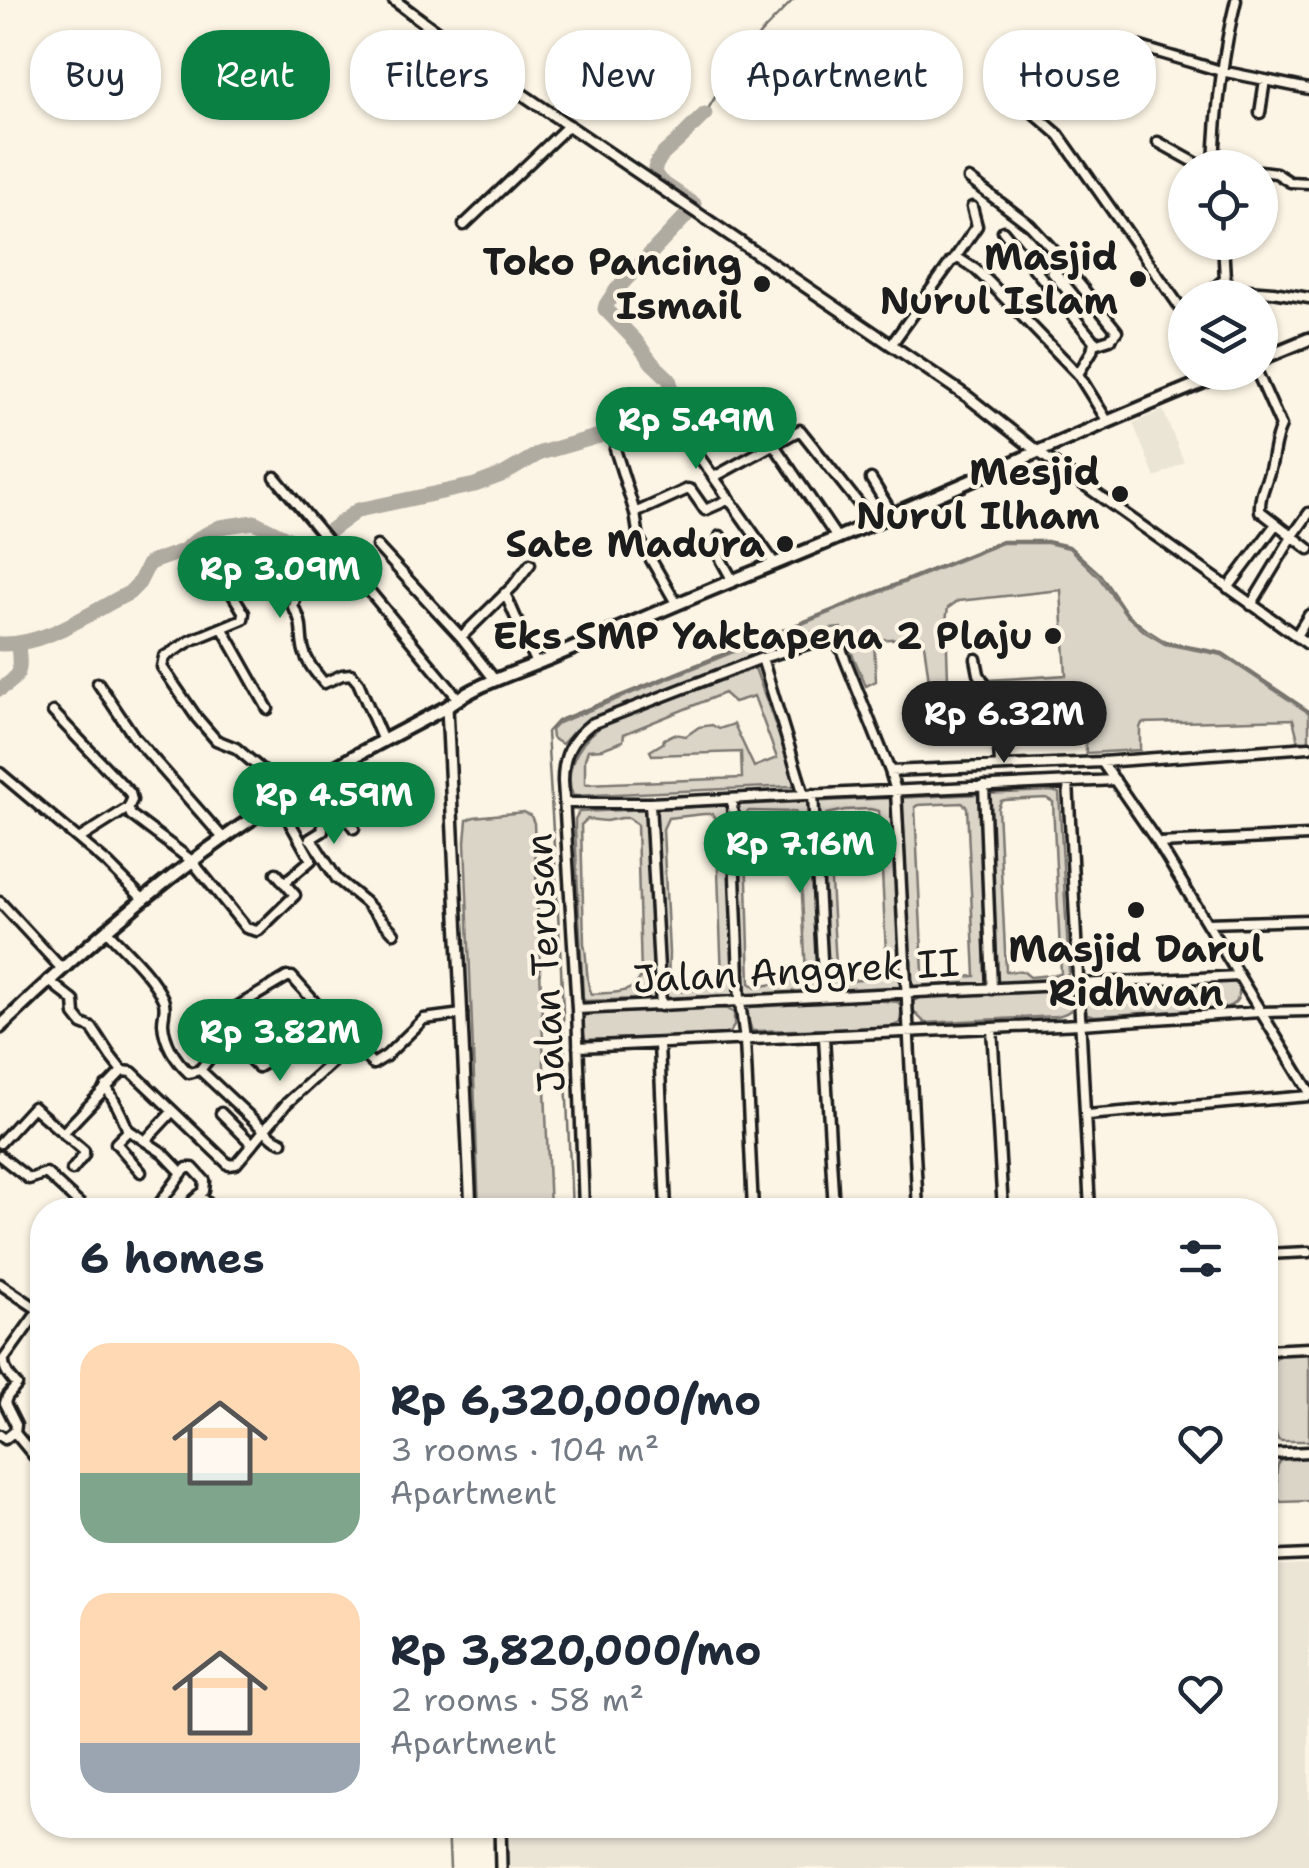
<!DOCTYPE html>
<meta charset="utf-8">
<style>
:root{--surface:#fff;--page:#f2f2f3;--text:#1f2937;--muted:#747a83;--accent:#0b8043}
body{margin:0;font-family:"Shantell Sans",sans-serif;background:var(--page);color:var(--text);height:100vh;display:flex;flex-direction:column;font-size:38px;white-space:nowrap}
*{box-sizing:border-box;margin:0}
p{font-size:32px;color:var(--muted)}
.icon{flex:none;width:55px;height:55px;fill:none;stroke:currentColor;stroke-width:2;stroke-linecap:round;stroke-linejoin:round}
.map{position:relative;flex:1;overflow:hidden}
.sheet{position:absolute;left:30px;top:1198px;width:1248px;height:640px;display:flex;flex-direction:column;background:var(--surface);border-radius:40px;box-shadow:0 2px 8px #0004}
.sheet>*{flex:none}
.guide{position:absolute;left:30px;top:30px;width:1250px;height:90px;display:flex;gap:20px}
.controls{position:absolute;left:1168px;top:150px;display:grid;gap:20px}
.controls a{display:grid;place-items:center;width:110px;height:110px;border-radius:50%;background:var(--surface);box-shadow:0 2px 8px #0004;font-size:50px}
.price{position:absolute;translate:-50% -85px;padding:0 22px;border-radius:35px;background:var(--accent);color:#fff;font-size:32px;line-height:65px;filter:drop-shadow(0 2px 5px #0008)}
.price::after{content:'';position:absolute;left:50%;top:60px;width:30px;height:22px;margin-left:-15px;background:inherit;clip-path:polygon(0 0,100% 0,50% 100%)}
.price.selected{background:#222;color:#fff}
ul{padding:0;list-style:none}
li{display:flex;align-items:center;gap:30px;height:250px;padding:0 50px}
li span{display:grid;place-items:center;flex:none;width:280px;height:200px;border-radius:30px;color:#555}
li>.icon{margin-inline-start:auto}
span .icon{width:120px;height:120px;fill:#fffc;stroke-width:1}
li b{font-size:42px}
h2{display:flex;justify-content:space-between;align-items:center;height:120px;padding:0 50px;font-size:42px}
.tag{padding:0 35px;border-radius:40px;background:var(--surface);box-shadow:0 2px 8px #0004;font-size:35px;line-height:90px}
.tag.selected{background:var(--accent);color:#fff}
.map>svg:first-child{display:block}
.built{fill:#ebe5d6}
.green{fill:#dbd5c8;stroke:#7c7872;stroke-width:2.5;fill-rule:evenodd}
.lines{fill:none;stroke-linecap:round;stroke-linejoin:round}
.stream{stroke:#75726c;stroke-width:2.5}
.river{stroke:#b0aba1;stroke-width:15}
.minor-casing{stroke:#1c1c1c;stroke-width:15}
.tertiary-casing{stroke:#1c1c1c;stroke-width:16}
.secondary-casing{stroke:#1c1c1c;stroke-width:18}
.minor{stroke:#fcf5e5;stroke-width:8}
.tertiary{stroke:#fcf5e5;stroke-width:9}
.secondary{stroke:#fcf5e5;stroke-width:10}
.poi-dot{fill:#1c1c1c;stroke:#fcf5e5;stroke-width:4}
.labels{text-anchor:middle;stroke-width:8;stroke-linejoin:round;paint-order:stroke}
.poi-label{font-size:38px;font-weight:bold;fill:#1c1c1c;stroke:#fcf5e5;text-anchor:end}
.street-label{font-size:38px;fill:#1c1c1c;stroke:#fcf5e5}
</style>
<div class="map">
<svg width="1309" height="1868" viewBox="0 0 1309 1868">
<rect width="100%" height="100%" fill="#fcf5e5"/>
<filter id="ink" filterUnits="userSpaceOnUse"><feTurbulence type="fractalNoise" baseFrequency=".01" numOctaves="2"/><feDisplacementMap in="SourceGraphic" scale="20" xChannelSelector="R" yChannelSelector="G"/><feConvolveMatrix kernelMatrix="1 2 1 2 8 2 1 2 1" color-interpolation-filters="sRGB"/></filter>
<g filter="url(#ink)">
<path class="built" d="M 1163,410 L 1184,462 L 1155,478 L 1133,423 Z
M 1309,1565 L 1309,1868 L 494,1868 L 492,1825 L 1265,1825 L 1265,1567 Z"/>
<path class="green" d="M 1002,543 L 1047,543 L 1069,548 L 1098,576 L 1127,616 L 1145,632 L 1165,644 L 1222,655 L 1309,713 L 1309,742 L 1298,740 L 1293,719 L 1142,723 L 1140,728 L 1140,750 L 1086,753 L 1085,724 L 1005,728 L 1001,704 L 990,680 L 1066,675 L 1061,590 L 958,601 L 948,608 L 946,620 L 948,679 L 952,685 L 977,685 L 985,694 L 991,727 L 929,730 L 931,695 L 923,637 L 874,640 L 876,681 L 866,686 L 841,628 L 819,630 L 575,730 L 562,744 L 552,738 L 551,730 L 558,723 Z
M 755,668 L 795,780 L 793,786 L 573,796 C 561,766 584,735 609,722 ZM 724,693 L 734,702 L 754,696 L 777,758 L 754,767 L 734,724 L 719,729 L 712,725 L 699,727 L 686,736 L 674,734 L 664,739 L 663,743 L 650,751 L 652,755 L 741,752 L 742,778 L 585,784 L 585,759 L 588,750 L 602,749 L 623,741 L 624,734 Z
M 1051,791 L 1059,793 L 1069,972 L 1067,976 L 1059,980 L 917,988 L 586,1001 L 583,999 L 575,828 L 575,819 L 579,812 ZM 1046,798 L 1053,802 L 1061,974 L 1030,977 L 1024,972 L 1006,971 L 998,808 L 1001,801 L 1004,800 ZM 962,803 L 967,807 L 975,976 C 958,978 938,979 923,972 L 915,807 L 918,805 ZM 870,809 L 879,811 L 887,973 L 861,980 L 837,982 L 827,814 L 845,810 ZM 749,811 L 795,812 L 798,816 L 806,976 L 804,979 L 756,987 L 750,983 L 745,814 ZM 704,814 L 712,814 L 716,819 L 722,979 L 715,988 C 699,986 684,996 669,988 L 668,984 L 669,953 L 663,829 L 668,818 ZM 621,818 L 629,818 L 637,824 L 641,976 C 633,996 611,992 592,994 C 585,983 588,959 584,944 L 581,825 L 587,819 L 606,821 Z
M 524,812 L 531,816 L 534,823 L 550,1210 L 479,1210 L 465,842 L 467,820 L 474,817 Z
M 1231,981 L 1238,984 C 1242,997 1236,1005 1224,1008 L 1095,1016 L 1087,1014 C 1081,1003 1084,998 1091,990 Z
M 1033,991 L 1069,992 L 1073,994 C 1077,1008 1070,1013 1057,1016 L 925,1023 L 911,1009 L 913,1001 L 924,996 Z
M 870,1000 L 898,1002 L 902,1007 L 900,1023 L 889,1028 L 752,1031 L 746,1013 L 750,1007 Z
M 708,1007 L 728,1009 L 734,1013 L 734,1026 L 730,1032 L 723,1035 L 586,1040 L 581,1029 L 583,1017 L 589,1013 Z
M 1283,1353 L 1309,1353 L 1309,1441 L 1282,1441 L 1278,1440 L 1275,1431 L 1273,1360 Z
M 1309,1455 L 1309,1501 L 1281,1502 L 1278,1499 C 1277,1464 1269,1457 1309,1455 Z"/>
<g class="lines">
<path class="stream" d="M 705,114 L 723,84 L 760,34 L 793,0
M 572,1210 L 560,946 L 547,732 L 557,721 L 1002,541 L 1047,541 L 1069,546 L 1100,574 L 1128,615 L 1147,630 L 1166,642 L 1223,653 L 1309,711
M 448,1825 L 450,1868"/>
<path class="river" d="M 0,644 C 46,646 88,613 129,593 L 139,583 L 149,563 L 183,551 L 199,538 L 220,527 L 254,522 L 304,547 L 317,540 L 358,510 L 475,485 L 504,474 L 540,453 L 603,435 L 639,429 L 658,419 L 675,402 L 669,379 L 652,363 L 635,340 L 605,309 L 606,305 L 616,290 L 685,217 L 694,204 L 661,182 L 654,173 C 657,155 668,151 680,139 C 688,131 696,122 705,114
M 0,689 C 23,676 20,669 18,645"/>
<defs>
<path id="minor" d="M 1137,46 L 1221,71 L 1309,89
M 1006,89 L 1059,135 L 1185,314
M 1260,113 L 1265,80
M 1158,142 L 1205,168
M 1214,168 C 1216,110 1222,56 1236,0
M 1260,171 L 1276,173 L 1290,182 L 1309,183
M 969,179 L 1030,225 L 1056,253 L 1055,256 L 1037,270
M 464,225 L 569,125
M 1003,231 L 1094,341 L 1092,351 L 1078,374 L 1108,422
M 1056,255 L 1117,331 L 1110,339 L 1094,344
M 955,258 L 977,226 L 972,207
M 1221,284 L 1233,289 L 1273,292 L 1309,298
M 1202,298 L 1225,279 L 1223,242
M 891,345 L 951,262 L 958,258 L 975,269 L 990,283 L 1078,374
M 1257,372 L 1281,426 C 1274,440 1274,455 1270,469 C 1266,484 1259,495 1260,511 L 1309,549
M 774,445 L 837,538
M 693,448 L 775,564
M 615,449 L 635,513 L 639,539 L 676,603
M 1038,452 L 1309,645
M 275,477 L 458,698
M 714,477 L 800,430 L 874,523
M 871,479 L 893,515
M 635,513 L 688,489 L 691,490 L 705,510 L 730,499
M 720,536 L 718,554 L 733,581
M 377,546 L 461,637 L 494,679
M 352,568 C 333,576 295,582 293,607 C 304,622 300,631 303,647 C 306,662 315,672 324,683 L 342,675 L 351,674 L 358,682 L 383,741
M 1228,588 L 1276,524
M 230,590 L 244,613 L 243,619 L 190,641 L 164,657 L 162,667 L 197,718 L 216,740 L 236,748 L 290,794
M 505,593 L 536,664
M 1251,605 L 1292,537 L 1309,513
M 223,629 L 268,709
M 1296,636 L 1309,615
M 461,637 L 513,586 L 530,564
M 762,658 L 804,795 L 1115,780
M 976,659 L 979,674 L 997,705 L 1000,765
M 98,683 L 135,738 L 223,838
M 53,712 L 130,793 L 132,800 L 128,808 L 131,815 L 192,861 L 246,928 L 257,931 L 259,930 L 295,895 L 276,873
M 1102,762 L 1158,843 L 1309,1091
M 890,771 L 1102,762 L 1309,747
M 0,773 L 107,863 L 144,900
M 320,776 L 354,828
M 1068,782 L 1090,1210
M 984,786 L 992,989
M 813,794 L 824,996
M 732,800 L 740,1002 L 745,1040 L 753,1210
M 278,801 L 311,860 L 284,883
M 564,803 L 650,803 L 804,795
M 650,803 L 661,1006
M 79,839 L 128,808
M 310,839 L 323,831 L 322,821 L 340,808
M 311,839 L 337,879 L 365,902 L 394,933
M 1159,843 L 1309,836
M 0,902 L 61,968
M 1207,923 L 1309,920
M 106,930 C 125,951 151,973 163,999 C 167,1009 163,1013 163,1023 C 164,1042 175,1060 189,1073 L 200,1070 L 264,1130 L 275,1139 L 282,1142
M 48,980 L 74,1001 L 75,1015 L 82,1024 L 92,1028 L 111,1057 L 122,1071 L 132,1072 L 229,1165 L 236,1164 L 287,1103 L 352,1044
M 577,1009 L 1239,976
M 992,1028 L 1003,1210
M 824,1037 L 834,1210
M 659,1044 L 666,1210
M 578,1047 L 1080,1024 L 1260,1012 L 1309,1011
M 330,1062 L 309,1044 L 301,1042 L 258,1067 L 246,1055 L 229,1056 L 213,1021 L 287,977 L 292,977 L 352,1044 L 373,1064 L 386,1056 L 424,1019 L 462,1014
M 200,1070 L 215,1051 L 224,1047
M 106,1086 C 114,1101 123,1114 127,1129 L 163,1153 L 182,1173 L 160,1203
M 221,1113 L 252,1144
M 1087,1115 L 1309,1096
M 129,1130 L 116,1143 L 141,1172
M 145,1141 L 172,1112
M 0,1143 L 33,1107 L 63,1133
M 0,1156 L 29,1179 L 46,1173 L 86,1210
M 72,1170 L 84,1155 L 84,1151 L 63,1133 L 122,1071
M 182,1173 L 187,1168 L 193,1168 L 205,1181 L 204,1191 L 193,1201
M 199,1195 L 215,1210
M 584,1210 L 577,1009 L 563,781 C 563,755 571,740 591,724 L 762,658 L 827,638 L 836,642 L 841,649 L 890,771 L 896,791 L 918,1210
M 1265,1254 L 1309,1252
M 0,1284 L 42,1312
M 39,1310 L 4,1359 C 3,1370 10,1377 17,1385 L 7,1397 L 5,1403 L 16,1425 L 15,1433 L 34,1456 L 42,1450
M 1265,1350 L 1309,1348
M 1265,1387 L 1273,1556
M 0,1435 L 5,1439 L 15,1431
M 1265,1454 L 1309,1452
M 1265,1557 L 1309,1555"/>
<path id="tertiary" d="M 394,0 L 503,81 L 968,397 L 1038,452
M 447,707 L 471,1210
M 500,1825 L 501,1868"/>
<path id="secondary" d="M 1260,359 L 1309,339
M 0,1027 C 86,944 178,865 280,800 C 333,766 391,737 447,707 C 476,684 510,675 543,661 C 615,631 686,599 759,570 C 917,507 1070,435 1228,372"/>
</defs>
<use href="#minor" class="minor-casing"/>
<use href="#tertiary" class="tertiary-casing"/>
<use href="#secondary" class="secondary-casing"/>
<use href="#minor" class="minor"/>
<use href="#tertiary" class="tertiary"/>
<use href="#secondary" class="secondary"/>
</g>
</g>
<g class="poi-dot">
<circle cx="1138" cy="279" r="10"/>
<circle cx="762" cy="284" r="10"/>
<circle cx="1120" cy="494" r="10"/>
<circle cx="785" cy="544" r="10"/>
<circle cx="1053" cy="636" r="10"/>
<circle cx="1136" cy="910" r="10"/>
</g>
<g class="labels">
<g class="poi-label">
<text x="1118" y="270">Masjid<tspan x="1118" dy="44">Nurul Islam</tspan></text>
<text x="742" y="275">Toko Pancing<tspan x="742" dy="44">Ismail</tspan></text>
<text x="1100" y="485">Mesjid<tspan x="1100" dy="44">Nurul Ilham</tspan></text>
<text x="765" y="557">Sate Madura</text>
<text x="1033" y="649">Eks SMP Yaktapena 2 Plaju</text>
<text x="1136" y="962" text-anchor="middle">Masjid Darul<tspan x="1136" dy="44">Ridhwan</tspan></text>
</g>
<g class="street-label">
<text transform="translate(545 963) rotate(-93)" y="13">Jalan Terusan</text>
<text transform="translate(796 971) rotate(-3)" y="13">Jalan Anggrek II</text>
</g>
</g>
</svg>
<div class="controls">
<a><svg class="icon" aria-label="locate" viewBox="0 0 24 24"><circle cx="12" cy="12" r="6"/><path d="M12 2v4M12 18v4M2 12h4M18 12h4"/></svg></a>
<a><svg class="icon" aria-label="layers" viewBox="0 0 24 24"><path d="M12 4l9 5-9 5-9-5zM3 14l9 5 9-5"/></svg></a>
</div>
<b class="price" style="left:696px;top:472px">Rp 5.49M</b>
<b class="price" style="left:280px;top:621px">Rp 3.09M</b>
<b class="price selected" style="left:1004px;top:766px">Rp 6.32M</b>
<b class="price" style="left:334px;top:847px">Rp 4.59M</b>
<b class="price" style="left:800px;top:896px">Rp 7.16M</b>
<b class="price" style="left:280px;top:1084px">Rp 3.82M</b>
<div class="guide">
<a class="tag">Buy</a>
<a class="tag selected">Rent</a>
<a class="tag">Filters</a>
<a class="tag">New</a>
<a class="tag">Apartment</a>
<a class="tag">House</a>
</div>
<section class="sheet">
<h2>6 homes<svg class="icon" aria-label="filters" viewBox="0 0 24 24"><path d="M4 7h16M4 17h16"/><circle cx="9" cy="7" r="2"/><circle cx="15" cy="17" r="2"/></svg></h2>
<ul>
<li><span style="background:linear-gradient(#ffd9b3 65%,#7fa58c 0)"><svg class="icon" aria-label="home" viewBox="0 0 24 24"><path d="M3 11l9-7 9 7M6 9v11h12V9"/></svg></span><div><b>Rp 6,320,000/mo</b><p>3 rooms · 104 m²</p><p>Apartment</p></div><svg class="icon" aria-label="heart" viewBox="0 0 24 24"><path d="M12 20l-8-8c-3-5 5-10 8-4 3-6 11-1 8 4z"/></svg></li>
<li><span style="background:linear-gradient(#ffd9b3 75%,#9aa5b1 0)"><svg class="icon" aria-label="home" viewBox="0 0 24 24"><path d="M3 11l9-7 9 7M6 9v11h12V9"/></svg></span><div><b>Rp 3,820,000/mo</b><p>2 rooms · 58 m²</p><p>Apartment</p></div><svg class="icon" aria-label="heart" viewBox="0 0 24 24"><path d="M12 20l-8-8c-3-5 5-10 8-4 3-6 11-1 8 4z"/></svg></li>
</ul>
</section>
</div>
